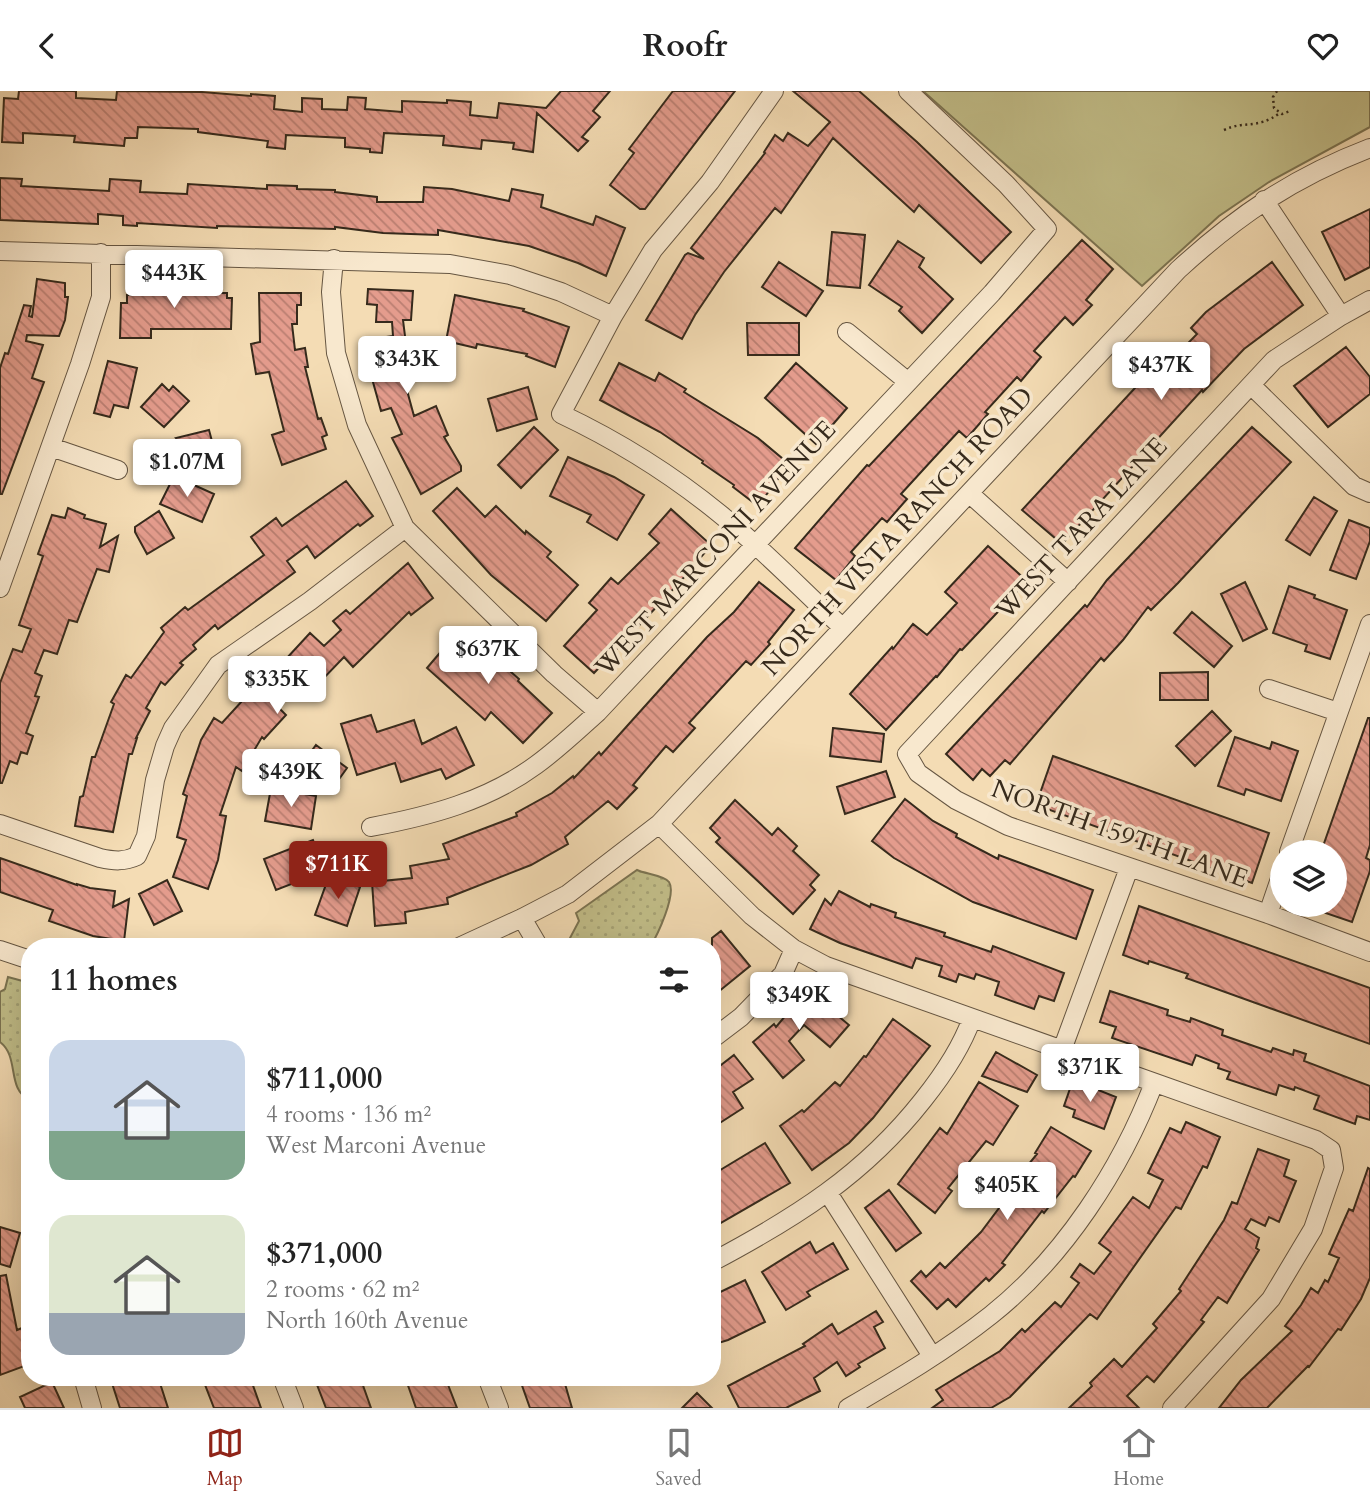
<!DOCTYPE html>
<meta charset="utf-8">
<style>
:root{--surface:#fff;--page:#f6f6f6;--text:#222;--muted:#767676;--line:#e0e0e0;--accent:#8f2418}
body{margin:0;font-family:Cardo,serif;background:var(--page);color:var(--text);height:100vh;display:flex;flex-direction:column;font-size:26px;white-space:nowrap}
*{box-sizing:border-box;margin:0}
p{font-size:23px;color:var(--muted)}
.icon{flex:none;width:38px;height:38px;fill:none;stroke:currentColor;stroke-width:2;stroke-linecap:round;stroke-linejoin:round}
.map{position:relative;flex:1;overflow:hidden}
.details{position:absolute;left:21px;top:847px;width:700px;height:448px;display:flex;flex-direction:column;background:var(--surface);border-radius:28px;box-shadow:0 7px 28px #0002}
.details>*{flex:none}
.buttons{position:absolute;left:1270px;top:749px;display:grid;gap:14px}
.buttons a{display:grid;place-items:center;width:77px;height:77px;border-radius:50%;background:var(--surface);box-shadow:0 7px 28px #0002;font-size:35px}
.price{position:absolute;translate:-50% -60px;padding:0 16px;border-radius:7px;background:#fff;color:#222;font-size:23px;line-height:46px;filter:drop-shadow(0 2px 4px #0008)}
.price::after{content:'';position:absolute;left:50%;top:42px;width:21px;height:16px;margin-left:-10px;background:inherit;clip-path:polygon(0 0,100% 0,50% 100%)}
.price.active{background:var(--accent);color:#fff}
ul{padding:0;list-style:none}
li{display:flex;align-items:center;gap:21px;height:175px;padding:0 28px}
li span{display:grid;place-items:center;flex:none;width:196px;height:140px;border-radius:21px;color:#555}
li>.icon{margin-inline-start:auto}
span .icon{width:84px;height:84px;fill:#fffc;stroke-width:1}
li b{font-size:30px}
h2{display:flex;justify-content:space-between;align-items:center;height:84px;padding:0 28px;font-size:30px}
header{display:flex;justify-content:space-between;align-items:center;height:91px;padding:0 28px;background:var(--surface);font-size:32px;font-weight:700}
.dock{display:flex;justify-content:space-around;align-items:center;height:98px;border-top:2px solid var(--line);background:var(--surface);font-size:19px;color:var(--muted)}
.dock a{display:grid;justify-items:center;gap:4px}
.dock .active{color:var(--accent)}
.map>svg:first-child{display:block}
.grass{fill:url(#grass-dots);stroke:#7c7452;stroke-width:2}
.park{fill:#c2be89;stroke:#7c7452;stroke-width:2}
.building{fill:url(#building-back-hatch);stroke:#362a1c;stroke-width:2}
.lines{fill:none;stroke-linecap:round;stroke-linejoin:round}
.minor-casing{stroke:#665642;stroke-width:20}
.path{stroke:#362a1c;stroke-width:2.5;stroke-dasharray:2 3.5;stroke-linecap:butt}
.minor{stroke:#f8e8ce;stroke-width:18}
.labels{text-anchor:middle;stroke-width:7;stroke-linejoin:round;paint-order:stroke}
.street-label{font-size:26px;fill:#362a1c;stroke:#f8e8ce}
</style>
<header><svg class="icon" aria-label="back" viewBox="0 0 24 24"><path d="M15 5l-7 7 7 7"/></svg>Roofr<svg class="icon" aria-label="heart" viewBox="0 0 24 24"><path d="M12 20l-8-8c-3-5 5-10 8-4 3-6 11-1 8 4z"/></svg></header>
<div class="map">
<svg width="1370" height="1317" viewBox="0 0 1370 1317">
<defs>
<pattern id="grass-dots" width="8" height="8" patternUnits="userSpaceOnUse" patternTransform="scale(1.75)"><rect width="8" height="8" fill="#c2be89"/><path d="M2 2h.1M6 6h.1" fill="none" stroke="#a7a376" stroke-width="1.8" stroke-linecap="round"/></pattern>
<pattern id="building-back-hatch" width="6" height="6" patternUnits="userSpaceOnUse" patternTransform="scale(1.75)"><rect width="6" height="6" fill="#e49c8d"/><path d="M-1 5l2 2M0 0l6 6M5-1l2 2" fill="none" stroke="#ba7f72"/></pattern>
</defs>
<rect width="100%" height="100%" fill="#f4dcb4"/>
<filter id="stains"><feTurbulence type="fractalNoise" baseFrequency=".00286" numOctaves="4"/><feColorMatrix values="0 0 0 0 .2 0 0 0 0 .09 0 0 0 0 .02 0 0 0 .5 -.17"/></filter>
<radialGradient id="worn" r=".72"><stop offset=".6" stop-color="#630" stop-opacity="0"/><stop offset="1" stop-color="#630" stop-opacity=".3"/></radialGradient>
<path class="grass" d="M 637,779 C 645,783 664,784 669,791 C 677,803 657,845 650,856 L 569,856 L 570,847 L 579,830 L 576,822 Z
M 8,886 L 30,892 L 30,1009 C 6,999 20,966 0,951 L 0,901 L 5,898 Z"/>
<path class="park" d="M 923,0 L 1370,0 L 1370,36 L 1269,91 L 1219,125 L 1142,195 Z"/>
<path class="building" d="M 19,0 L 76,0 L 76,7 L 116,9 L 117,0 L 202,1 L 251,5 L 251,3 L 275,5 L 274,18 L 302,21 L 302,7 L 322,8 L 322,18 L 347,19 L 348,6 L 366,7 L 365,18 L 402,21 L 402,10 L 447,12 L 447,9 L 471,11 L 470,24 L 497,27 L 499,12 L 546,17 L 561,0 L 610,0 L 593,20 L 600,26 L 582,46 L 588,50 L 578,60 L 537,22 L 533,61 L 513,58 L 514,52 L 482,49 L 481,58 L 443,54 L 444,45 L 384,42 L 382,62 L 370,61 L 370,58 L 345,56 L 345,47 L 286,44 L 285,58 L 267,56 L 268,50 L 198,41 L 198,38 L 138,36 L 137,47 L 125,47 L 124,55 L 74,51 L 75,45 L 23,42 L 23,52 L 2,51 L 4,7 L 18,8 Z
M 673,0 L 735,0 L 645,118 L 640,118 L 610,94 L 634,62 L 629,58 Z
M 793,0 L 859,0 L 917,51 L 1011,141 L 981,172 L 919,114 L 914,121 L 833,47 L 781,122 L 775,117 L 724,181 L 695,224 L 682,248 L 646,229 L 685,164 L 688,162 L 704,168 L 691,157 L 765,62 L 764,61 L 775,44 L 783,50 L 788,42 L 808,55 L 830,31 Z
M 0,87 L 22,88 L 21,95 L 109,100 L 110,88 L 141,90 L 140,101 L 187,103 L 188,93 L 267,98 L 267,94 L 297,95 L 297,98 L 335,99 L 335,101 L 377,106 L 377,111 L 423,111 L 424,96 L 452,98 L 509,110 L 512,98 L 543,104 L 541,116 L 593,134 L 596,125 L 625,137 L 606,185 L 578,172 L 529,155 L 438,139 L 438,144 L 383,142 L 335,136 L 335,138 L 217,135 L 217,137 L 137,132 L 137,135 L 123,134 L 123,125 L 98,123 L 98,133 L 0,129 Z
M 1370,118 L 1370,176 L 1345,189 L 1322,141 Z
M 832,141 L 865,144 L 860,197 L 827,194 Z
M 1082,149 L 1113,178 L 1086,209 L 1092,214 L 1073,234 L 1065,226 L 1034,260 L 1041,266 L 1021,290 L 1017,286 L 985,321 L 988,323 L 967,347 L 959,340 L 933,368 L 901,403 L 907,408 L 887,431 L 882,427 L 851,461 L 855,465 L 836,489 L 795,457 L 867,374 L 869,375 Z
M 898,150 L 924,167 L 919,176 L 953,208 L 922,242 L 899,220 L 902,216 L 869,194 Z
M 779,171 L 823,200 L 806,225 L 762,196 Z
M 1272,171 L 1303,214 L 1244,258 L 1203,301 L 1202,299 L 1062,453 L 1022,419 L 1160,270 L 1166,275 L 1197,243 L 1191,237 L 1206,221 Z
M 37,188 L 65,192 L 65,206 L 68,206 L 65,229 L 59,245 L 27,244 L 26,250 L 43,254 L 32,287 L 44,291 L 2,403 L 0,403 L 0,277 L 5,262 L 8,263 L 24,214 L 31,215 L 29,225 L 32,226 Z
M 135,194 L 218,196 L 217,202 L 227,202 L 227,207 L 232,207 L 231,238 L 151,238 L 151,247 L 120,247 L 121,212 L 127,212 L 127,204 L 135,204 Z
M 368,198 L 413,200 L 411,229 L 403,229 L 408,269 L 399,270 L 414,325 L 436,315 L 448,344 L 444,346 L 461,375 L 461,380 L 421,403 L 392,347 L 402,343 L 391,317 L 381,320 L 368,273 L 365,249 L 393,245 L 392,231 L 376,231 L 377,214 L 367,213 Z
M 259,202 L 301,202 L 301,214 L 297,214 L 297,233 L 292,233 L 295,259 L 305,257 L 308,276 L 305,276 L 318,328 L 321,327 L 327,344 L 322,346 L 326,358 L 282,374 L 272,344 L 284,340 L 269,281 L 256,283 L 251,253 L 260,251 Z
M 455,204 L 524,218 L 523,220 L 569,236 L 555,276 L 526,265 L 527,263 L 477,253 L 476,257 L 446,250 Z
M 747,232 L 799,232 L 799,264 L 748,264 Z
M 1346,256 L 1370,286 L 1370,303 L 1328,336 L 1294,295 Z
M 108,270 L 137,277 L 128,317 L 114,314 L 110,326 L 94,322 Z
M 619,272 L 655,290 L 659,282 L 686,298 L 684,301 L 758,347 L 789,373 L 758,415 L 733,396 L 734,394 L 702,372 L 703,370 L 660,341 L 600,309 Z
M 796,272 L 847,317 L 816,353 L 765,307 Z
M 162,293 L 169,300 L 173,295 L 189,310 L 164,336 L 141,316 Z
M 528,296 L 537,328 L 497,340 L 488,308 Z
M 534,336 L 558,359 L 521,397 L 498,374 Z
M 1252,336 L 1291,371 L 1178,492 L 1151,519 L 1148,516 L 1123,549 L 1104,570 L 1101,567 L 1010,673 L 1005,669 L 990,685 L 982,678 L 973,689 L 946,663 L 1085,514 L 1087,516 L 1107,489 Z
M 209,339 L 217,369 L 172,380 L 168,364 L 188,359 L 176,347 Z
M 568,366 L 614,386 L 644,404 L 617,449 L 587,431 L 591,424 L 550,405 Z
M 174,385 L 214,403 L 202,431 L 160,413 Z
M 346,390 L 373,425 L 360,435 L 358,433 L 315,467 L 307,455 L 287,470 L 295,481 L 218,538 L 215,534 L 193,554 L 196,558 L 180,572 L 183,574 L 165,594 L 161,591 L 146,617 L 150,620 L 136,647 L 137,647 L 132,663 L 129,663 L 113,741 L 75,735 L 80,706 L 83,705 L 92,666 L 95,666 L 114,613 L 111,611 L 126,584 L 131,587 L 164,541 L 161,537 L 185,516 L 188,519 L 264,464 L 251,446 L 276,427 L 282,435 Z
M 457,397 L 485,426 L 496,415 L 525,443 L 526,440 L 551,461 L 547,466 L 578,494 L 546,530 L 491,484 L 433,420 Z
M 1314,406 L 1337,420 L 1310,464 L 1286,449 Z
M 68,417 L 85,424 L 84,427 L 106,433 L 100,456 L 118,445 L 109,481 L 97,478 L 77,531 L 69,529 L 57,563 L 44,559 L 35,582 L 42,585 L 35,605 L 39,606 L 26,642 L 33,645 L 27,663 L 21,661 L 17,673 L 10,670 L 2,692 L 0,692 L 0,592 L 13,558 L 22,561 L 31,538 L 19,534 L 43,465 L 38,463 L 52,424 L 65,427 Z
M 671,418 L 711,454 L 680,491 L 594,582 L 564,555 L 597,519 L 589,512 L 611,487 L 618,493 L 659,452 L 649,443 Z
M 159,420 L 174,447 L 147,463 L 135,441 L 135,436 Z
M 1349,429 L 1370,437 L 1370,450 L 1356,488 L 1330,479 Z
M 988,455 L 1027,490 L 962,559 L 960,558 L 937,586 L 936,585 L 886,639 L 850,603 L 892,556 L 893,558 L 913,533 L 927,544 L 957,512 L 945,501 Z
M 408,472 L 433,507 L 411,524 L 409,521 L 353,576 L 344,566 L 320,591 L 313,585 L 278,616 L 286,624 L 264,648 L 262,646 L 242,680 L 236,676 L 220,724 L 226,725 L 218,769 L 208,798 L 173,786 L 186,749 L 177,746 L 187,705 L 183,703 L 201,649 L 214,627 L 222,632 L 243,609 L 236,602 L 249,589 L 253,593 L 284,566 L 286,568 L 310,542 L 324,555 L 341,539 L 333,530 L 346,519 L 350,523 Z
M 759,491 L 794,519 L 768,551 L 770,553 L 751,574 L 746,570 L 689,632 L 695,637 L 673,661 L 666,655 L 633,694 L 637,697 L 617,718 L 608,710 L 565,746 L 568,753 L 531,774 L 447,807 L 448,813 L 405,821 L 406,832 L 375,835 L 372,791 L 412,787 L 410,775 L 449,768 L 443,753 L 517,725 L 516,722 L 552,702 L 573,685 L 574,687 L 599,661 L 601,664 L 707,546 L 734,521 Z
M 1245,491 L 1267,538 L 1243,550 L 1221,503 Z
M 1289,495 L 1315,504 L 1314,507 L 1347,519 L 1330,568 L 1305,560 L 1307,554 L 1273,542 Z
M 1192,521 L 1232,555 L 1214,576 L 1174,542 Z
M 461,537 L 519,588 L 518,590 L 552,622 L 523,652 L 491,621 L 485,629 L 427,577 Z
M 1208,581 L 1208,609 L 1160,609 L 1160,582 Z
M 1212,620 L 1231,640 L 1195,675 L 1176,655 Z
M 371,624 L 377,641 L 414,629 L 422,653 L 456,636 L 474,674 L 446,688 L 441,678 L 401,691 L 395,672 L 357,684 L 341,633 Z
M 1368,627 L 1370,627 L 1370,754 L 1366,767 L 1370,769 L 1370,780 L 1352,831 L 1308,816 L 1309,814 L 1335,814 L 1335,761 L 1321,761 Z
M 833,637 L 884,643 L 881,671 L 830,665 Z
M 1235,646 L 1270,658 L 1272,651 L 1298,660 L 1281,710 L 1246,698 L 1244,704 L 1218,695 Z
M 316,654 L 347,677 L 329,702 L 297,680 Z
M 1053,665 L 1269,742 L 1252,792 L 1036,714 Z
M 886,680 L 895,706 L 845,723 L 837,696 Z
M 271,697 L 316,705 L 311,738 L 265,730 Z
M 905,708 L 933,730 L 957,743 L 956,746 L 998,768 L 999,764 L 1093,799 L 1076,848 L 973,811 L 894,767 L 872,750 Z
M 735,709 L 772,744 L 778,737 L 797,755 L 793,760 L 819,784 L 810,794 L 815,799 L 793,823 L 716,751 L 720,747 L 710,737 Z
M 313,749 L 325,780 L 276,799 L 264,768 Z
M 0,767 L 77,794 L 77,793 L 90,797 L 115,800 L 113,816 L 129,808 L 124,850 L 93,845 L 49,830 L 53,819 L 0,801 Z
M 329,785 L 360,796 L 347,835 L 315,824 Z
M 167,789 L 182,820 L 154,834 L 139,803 Z
M 839,800 L 870,816 L 871,813 L 896,822 L 895,826 L 945,842 L 944,845 L 991,861 L 993,855 L 1064,882 L 1054,910 L 1039,905 L 1034,918 L 995,904 L 999,891 L 976,883 L 974,888 L 959,883 L 956,891 L 939,885 L 942,875 L 916,867 L 912,877 L 840,852 L 810,838 L 825,808 L 831,814 Z
M 1139,815 L 1370,897 L 1370,953 L 1186,887 L 1188,883 L 1149,870 L 1148,873 L 1123,864 Z
M 721,840 L 750,875 L 712,906 L 712,847 Z
M 807,899 L 849,934 L 830,956 L 804,934 L 789,950 L 804,969 L 783,987 L 753,951 L 774,933 L 776,936 Z
M 1110,900 L 1168,919 L 1167,924 L 1190,931 L 1191,927 L 1223,939 L 1222,944 L 1271,961 L 1273,957 L 1293,964 L 1294,959 L 1306,963 L 1304,970 L 1370,995 L 1370,1029 L 1357,1025 L 1355,1033 L 1314,1018 L 1319,1005 L 1295,996 L 1294,999 L 1279,994 L 1276,1004 L 1227,988 L 1230,981 L 1218,977 L 1219,973 L 1196,964 L 1192,974 L 1112,947 L 1116,936 L 1100,931 Z
M 893,928 L 930,955 L 873,1027 L 849,1052 L 812,1079 L 780,1035 L 802,1019 L 804,1021 L 835,991 L 840,995 L 864,965 L 866,966 Z
M 996,961 L 1037,984 L 1027,1001 L 982,985 Z
M 734,964 L 753,988 L 733,1001 L 743,1017 L 712,1037 L 712,981 Z
M 1073,989 L 1116,1006 L 1104,1038 L 1073,1026 L 1075,1019 L 1064,1015 Z
M 979,991 L 1018,1015 L 993,1054 L 986,1050 L 948,1097 L 952,1100 L 935,1122 L 898,1093 L 940,1037 L 947,1043 Z
M 1186,1031 L 1220,1046 L 1207,1077 L 1203,1075 L 1181,1118 L 1176,1116 L 1097,1228 L 1090,1223 L 1010,1306 L 991,1317 L 932,1317 L 943,1309 L 936,1299 L 1000,1260 L 1022,1238 L 1025,1241 L 1055,1211 L 1061,1216 L 1079,1192 L 1071,1186 L 1080,1173 L 1094,1183 L 1111,1161 L 1099,1152 L 1133,1106 L 1149,1117 L 1163,1089 L 1148,1082 L 1170,1037 L 1181,1042 Z
M 1051,1036 L 1091,1060 L 1075,1086 L 1073,1085 L 1044,1122 L 1042,1120 L 1002,1172 L 1005,1174 L 989,1190 L 986,1187 L 956,1216 L 948,1208 L 937,1218 L 911,1190 L 921,1180 L 926,1186 L 940,1172 L 945,1177 L 981,1141 L 1014,1097 L 1011,1095 L 1037,1063 L 1035,1062 Z
M 765,1052 L 790,1092 L 712,1137 L 712,1084 Z
M 1258,1058 L 1289,1069 L 1284,1085 L 1296,1090 L 1279,1131 L 1269,1126 L 1265,1135 L 1251,1128 L 1245,1138 L 1259,1147 L 1256,1157 L 1259,1159 L 1227,1212 L 1218,1206 L 1201,1229 L 1204,1231 L 1154,1291 L 1147,1285 L 1127,1305 L 1139,1317 L 1069,1317 L 1092,1295 L 1090,1292 L 1114,1268 L 1122,1276 L 1157,1237 L 1153,1233 L 1181,1200 L 1179,1198 L 1224,1129 L 1232,1111 L 1237,1113 Z
M 1368,1077 L 1370,1078 L 1370,1187 L 1361,1208 L 1341,1239 L 1338,1238 L 1309,1276 L 1308,1275 L 1267,1317 L 1219,1317 L 1241,1289 L 1292,1240 L 1285,1235 L 1301,1214 L 1311,1197 L 1318,1202 L 1325,1189 L 1328,1191 L 1339,1167 L 1329,1163 L 1349,1118 L 1353,1120 Z
M 889,1099 L 921,1142 L 896,1160 L 865,1117 Z
M 0,1136 L 20,1142 L 10,1176 L 0,1173 Z
M 810,1151 L 816,1162 L 833,1152 L 848,1178 L 807,1201 L 810,1205 L 786,1219 L 762,1181 Z
M 6,1184 L 17,1239 L 27,1235 L 30,1244 L 30,1259 L 26,1260 L 30,1273 L 0,1284 L 0,1185 Z
M 745,1189 L 765,1231 L 728,1249 L 712,1254 L 712,1205 Z
M 876,1220 L 883,1231 L 874,1236 L 885,1257 L 858,1273 L 860,1276 L 846,1285 L 837,1271 L 814,1287 L 820,1300 L 786,1317 L 739,1317 L 728,1295 L 805,1255 L 803,1253 L 832,1233 L 838,1243 Z
M 110,1286 L 158,1286 L 168,1317 L 120,1317 Z
M 202,1286 L 250,1286 L 261,1317 L 214,1317 Z
M 314,1286 L 360,1286 L 371,1317 L 326,1317 Z
M 405,1286 L 445,1286 L 457,1317 L 416,1317 Z
M 519,1286 L 563,1286 L 572,1317 L 530,1317 Z
M 52,1291 L 64,1317 L 25,1317 L 20,1306 Z
M 697,1302 L 712,1317 L 682,1317 Z"/>
<g class="lines">
<defs>
<path id="minor" d="M 774,0 L 710,91 L 653,159 L 613,225 L 561,323 C 618,350 671,383 720,423 C 763,458 802,499 842,536
M 1264,109 L 1341,225
M 0,160 L 450,173 L 510,184 L 561,201 L 613,225
M 334,168 L 331,201 L 336,262 L 357,334 L 405,437 L 554,583 L 598,621
M 1370,209 L 1341,225 L 1274,269 L 907,663 L 918,682 L 956,709 L 1008,735 L 1268,823 L 1370,861
M 847,241 L 907,290
M 1252,295 L 1354,395 L 1370,402
M 51,356 L 118,379
M 970,403 L 1068,491
M 0,497 L 80,273 L 101,206 L 101,162
M 1269,598 L 1338,621
M 0,733 L 100,767 C 114,770 124,771 137,765 L 146,745 L 155,689 L 165,655 L 173,637 L 218,574 L 310,510 L 405,437
M 659,733 L 752,825 L 794,858 L 826,875 L 1316,1049 L 1331,1059 L 1334,1077 L 1313,1138 L 1271,1208 L 1172,1317
M 371,736 C 430,725 487,710 536,674 C 558,658 578,639 598,621 L 992,202 L 1047,138 L 1006,93 L 908,0
M 1289,761 L 1370,533
M 1268,823 L 1283,779
M 522,827 L 539,856
M 459,856 L 522,827 L 568,803 L 659,733 L 1178,179 C 1238,124 1294,86 1370,57
M 0,859 L 30,869
M 712,948 L 741,926 L 783,883 L 794,858
M 1062,959 L 1129,777
M 828,1102 L 932,1265
M 712,1171 C 795,1127 864,1084 923,1009 C 943,984 961,958 972,927
M 83,1286 L 92,1317
M 282,1286 L 294,1317
M 487,1286 L 499,1317
M 848,1317 C 896,1289 947,1259 991,1224 C 1064,1166 1121,1078 1154,992"/>
</defs>
<use href="#minor" class="minor-casing"/>
<path class="path" d="M 1277,0 L 1273,6 L 1274,17 L 1282,23 L 1290,20
M 1224,39 C 1245,29 1256,39 1280,22"/>
<use href="#minor" class="minor"/>
</g>
<g class="labels">
<g class="street-label">
<text transform="translate(1081 437) rotate(-47)" y="9">WEST TARA LANE</text>
<text transform="translate(897 440) rotate(-47)" y="9">NORTH VISTA RANCH ROAD</text>
<text transform="translate(715 457) rotate(-47)" y="9">WEST MARCONI AVENUE</text>
<text transform="translate(1120 742) rotate(20)" y="9">NORTH 159TH LANE</text>
</g>
</g>
<rect width="100%" height="100%" filter="url(#stains)"/>
<rect width="100%" height="100%" fill="url(#worn)"/>
</svg>
<div class="buttons">
<a><svg class="icon" aria-label="layers" viewBox="0 0 24 24"><path d="M12 4l9 5-9 5-9-5zM3 14l9 5 9-5"/></svg></a>
</div>
<b class="price" style="left:174px;top:219px">$443K</b>
<b class="price" style="left:407px;top:305px">$343K</b>
<b class="price" style="left:1161px;top:311px">$437K</b>
<b class="price" style="left:187px;top:408px">$1.07M</b>
<b class="price" style="left:488px;top:595px">$637K</b>
<b class="price" style="left:277px;top:625px">$335K</b>
<b class="price" style="left:291px;top:718px">$439K</b>
<b class="price active" style="left:338px;top:810px">$711K</b>
<b class="price" style="left:799px;top:941px">$349K</b>
<b class="price" style="left:1090px;top:1013px">$371K</b>
<b class="price" style="left:1007px;top:1131px">$405K</b>
<section class="details">
<h2>11 homes<svg class="icon" aria-label="filters" viewBox="0 0 24 24"><path d="M4 7h16M4 17h16"/><circle cx="9" cy="7" r="2"/><circle cx="15" cy="17" r="2"/></svg></h2>
<ul>
<li><span style="background:linear-gradient(#c9d6e8 65%,#7fa58c 0)"><svg class="icon" aria-label="home" viewBox="0 0 24 24"><path d="M3 11l9-7 9 7M6 9v11h12V9"/></svg></span><div><b>$711,000</b><p>4 rooms · 136 m²</p><p>West Marconi Avenue</p></div></li>
<li><span style="background:linear-gradient(#dfe7d0 70%,#9aa5b1 0)"><svg class="icon" aria-label="home" viewBox="0 0 24 24"><path d="M3 11l9-7 9 7M6 9v11h12V9"/></svg></span><div><b>$371,000</b><p>2 rooms · 62 m²</p><p>North 160th Avenue</p></div></li>
</ul>
</section>
</div>
<nav class="dock">
<a class="active"><svg class="icon" aria-label="map" viewBox="0 0 24 24"><path d="M3 6l6-2 6 2 6-2v14l-6 2-6-2-6 2zM9 4v14M15 6v14"/></svg>Map</a>
<a><svg class="icon" aria-label="saved" viewBox="0 0 24 24"><path d="M7 4h10v16l-5-4-5 4z"/></svg>Saved</a>
<a><svg class="icon" aria-label="home" viewBox="0 0 24 24"><path d="M3 11l9-7 9 7M6 9v11h12V9"/></svg>Home</a>
</nav>
